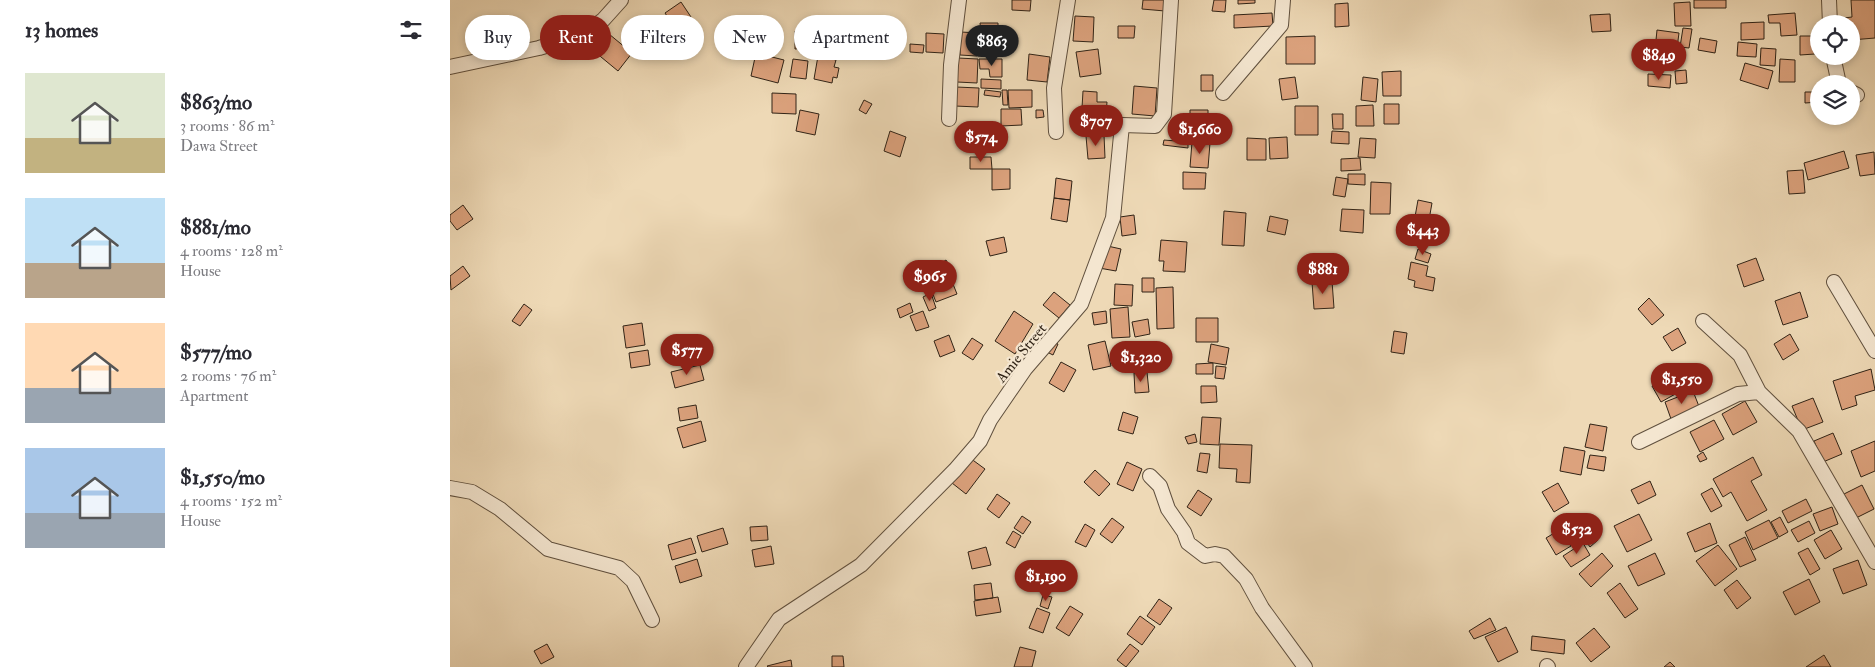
<!DOCTYPE html>
<meta charset="utf-8">
<style>
:root{--surface:#fff;--page:#f2f2f3;--text:#2b2b33;--muted:#7c7c81;--accent:#8f2418}
body{margin:0;font-family:"IM FELL Double Pica",serif;background:var(--page);color:var(--text);height:100vh;display:flex;flex-direction:column;font-size:19px;white-space:nowrap}
*{box-sizing:border-box;margin:0}
p{font-size:16px;color:var(--muted)}
.icon{flex:none;width:28px;height:28px;fill:none;stroke:currentColor;stroke-width:2;stroke-linecap:round;stroke-linejoin:round}
.map{position:relative;flex:1;overflow:hidden}
.sheet{display:flex;flex-direction:column;background:var(--surface);width:450px}
.sheet>*{flex:none}
.banner{position:absolute;left:15px;top:15px;width:475px;height:45px;display:flex;gap:10px}
.tools{position:absolute;left:1360px;top:15px;display:grid;gap:10px}
.tools a{display:grid;place-items:center;width:50px;height:50px;border-radius:50%;background:var(--surface);box-shadow:0 2px 8px #0003;font-size:25px}
.price{position:absolute;translate:-50% -42px;padding:0 11px;border-radius:18px;background:var(--accent);color:#fff;font-size:16px;line-height:32px;filter:drop-shadow(0 1px 2px #0008)}
.price::after{content:'';position:absolute;left:50%;top:30px;width:15px;height:11px;margin-left:-8px;background:inherit;clip-path:polygon(0 0,100% 0,50% 100%)}
.price.active{background:#222;color:#fff}
ul{padding:0;list-style:none}
li{display:flex;align-items:center;gap:15px;height:125px;padding:0 25px}
li span{display:grid;place-items:center;flex:none;width:140px;height:100px;border-radius:0px;color:#555}
li>.icon{margin-inline-start:auto}
span .icon{width:60px;height:60px;fill:#fffc;stroke-width:1}
li b{font-size:21px}
h2{display:flex;justify-content:space-between;align-items:center;height:60px;padding:0 25px;font-size:21px}
.tag{padding:0 18px;border-radius:22px;background:var(--surface);box-shadow:0 2px 8px #0003;font-size:18px;line-height:45px}
.tag.active{background:var(--accent);color:#fff}
main{display:flex;flex:1;min-height:0}
.map>svg:first-child{display:block}
.building{fill:#dca27d;stroke:#302316}
.lines{fill:none;stroke-linecap:round;stroke-linejoin:round}
.minor-casing{stroke:#60503e;stroke-width:16}
.minor{stroke:#f4e6d0;stroke-width:14}
.labels{text-anchor:middle;stroke-width:4.5;stroke-linejoin:round;paint-order:stroke}
.street-label{font-size:15px;fill:#302316;stroke:#f4e6d0}
</style>
<main>
<section class="sheet">
<h2>13 homes<svg class="icon" aria-label="filters" viewBox="0 0 24 24"><path d="M4 7h16M4 17h16"/><circle cx="9" cy="7" r="2"/><circle cx="15" cy="17" r="2"/></svg></h2>
<ul>
<li><span style="background:linear-gradient(#dfe7d0 65%,#c2b280 0)"><svg class="icon" aria-label="home" viewBox="0 0 24 24"><path d="M3 11l9-7 9 7M6 9v11h12V9"/></svg></span><div><b>$863/mo</b><p>3 rooms · 86 m²</p><p>Dawa Street</p></div></li>
<li><span style="background:linear-gradient(#bfe0f5 65%,#b9a48a 0)"><svg class="icon" aria-label="home" viewBox="0 0 24 24"><path d="M3 11l9-7 9 7M6 9v11h12V9"/></svg></span><div><b>$881/mo</b><p>4 rooms · 128 m²</p><p>House</p></div></li>
<li><span style="background:linear-gradient(#ffd9b3 65%,#9aa5b1 0)"><svg class="icon" aria-label="home" viewBox="0 0 24 24"><path d="M3 11l9-7 9 7M6 9v11h12V9"/></svg></span><div><b>$577/mo</b><p>2 rooms · 76 m²</p><p>Apartment</p></div></li>
<li><span style="background:linear-gradient(#a9c7e8 65%,#9aa5b1 0)"><svg class="icon" aria-label="home" viewBox="0 0 24 24"><path d="M3 11l9-7 9 7M6 9v11h12V9"/></svg></span><div><b>$1,550/mo</b><p>4 rooms · 152 m²</p><p>House</p></div></li>
</ul>
</section>
<div class="map">
<svg width="1425" height="667" viewBox="0 0 1425 667">
<rect width="100%" height="100%" fill="#eed9b6"/>
<filter id="stains"><feTurbulence type="fractalNoise" baseFrequency=".004" numOctaves="4"/><feColorMatrix values="0 0 0 0 .2 0 0 0 0 .09 0 0 0 0 .02 0 0 0 .5 -.17"/></filter>
<radialGradient id="worn" r=".72"><stop offset=".6" stop-color="#630" stop-opacity="0"/><stop offset="1" stop-color="#630" stop-opacity=".3"/></radialGradient>
<path class="building" d="M 562,0 L 581,0 L 580,11 L 562,10 Z
M 693,0 L 716,0 L 715,11 L 692,9 Z
M 764,0 L 776,0 L 775,12 L 762,11 Z
M 788,0 L 805,0 L 805,3 L 788,4 Z
M 1244,0 L 1276,0 L 1276,8 L 1244,8 Z
M 1401,0 L 1425,0 L 1425,38 L 1401,40 L 1401,24 L 1394,24 L 1394,18 L 1402,17 Z
M 231,2 L 241,17 L 225,28 L 215,13 Z
M 1240,2 L 1241,26 L 1225,26 L 1224,3 Z
M 898,3 L 899,26 L 885,27 L 885,4 Z
M 822,13 L 823,26 L 784,28 L 784,15 Z
M 1345,13 L 1347,35 L 1331,36 L 1330,23 L 1319,23 L 1318,15 Z
M 1160,14 L 1161,31 L 1142,32 L 1140,15 Z
M 625,16 L 644,17 L 643,42 L 623,41 Z
M 1314,22 L 1314,39 L 1291,40 L 1291,23 Z
M 530,23 L 548,23 L 548,32 L 531,33 Z
M 187,25 L 203,33 L 195,50 L 179,42 Z
M 668,26 L 685,26 L 684,38 L 668,38 Z
M 1233,28 L 1242,29 L 1239,48 L 1230,47 Z
M 359,30 L 359,48 L 345,49 L 345,31 Z
M 1207,30 L 1229,33 L 1225,63 L 1204,60 Z
M 511,32 L 528,33 L 527,56 L 510,55 Z
M 476,33 L 494,34 L 493,53 L 476,52 Z
M 159,34 L 182,53 L 168,71 L 145,52 Z
M 865,36 L 865,64 L 836,64 L 836,37 Z
M 1350,36 L 1364,36 L 1365,54 L 1350,55 Z
M 1250,38 L 1267,41 L 1265,53 L 1248,50 Z
M 1288,42 L 1307,44 L 1306,57 L 1287,56 Z
M 460,44 L 474,45 L 473,53 L 460,52 Z
M 1311,48 L 1326,49 L 1325,66 L 1310,65 Z
M 648,49 L 651,74 L 630,77 L 626,52 Z
M 306,53 L 334,60 L 328,83 L 301,76 Z
M 579,54 L 600,57 L 597,82 L 577,80 Z
M 368,56 L 386,60 L 384,67 L 389,68 L 387,78 L 383,77 L 382,83 L 364,79 Z
M 508,58 L 528,59 L 527,83 L 507,82 Z
M 343,59 L 358,61 L 356,79 L 340,77 Z
M 529,59 L 552,59 L 552,77 L 540,77 L 539,69 L 530,69 Z
M 1330,59 L 1345,60 L 1345,82 L 1329,82 Z
M 1295,63 L 1323,71 L 1318,89 L 1290,80 Z
M 1236,70 L 1237,83 L 1226,84 L 1225,71 Z
M 951,71 L 951,96 L 933,96 L 932,72 Z
M 1198,74 L 1221,75 L 1220,88 L 1198,86 Z
M 751,75 L 763,75 L 763,91 L 751,91 Z
M 845,77 L 848,98 L 832,100 L 829,79 Z
M 913,77 L 928,79 L 926,102 L 911,100 Z
M 531,79 L 551,80 L 551,89 L 531,88 Z
M 684,86 L 707,88 L 705,116 L 682,114 Z
M 506,87 L 529,88 L 528,107 L 505,106 Z
M 535,90 L 551,92 L 550,97 L 534,95 Z
M 552,90 L 557,90 L 558,105 L 553,105 Z
M 558,90 L 582,90 L 582,107 L 559,108 Z
M 633,91 L 647,92 L 647,102 L 657,102 L 655,127 L 631,125 Z
M 1355,92 L 1369,92 L 1369,102 L 1355,103 Z
M 322,93 L 346,94 L 346,114 L 322,113 Z
M 414,100 L 422,104 L 416,114 L 409,110 Z
M 934,104 L 949,104 L 949,124 L 934,124 Z
M 923,105 L 924,126 L 906,126 L 906,106 Z
M 845,106 L 868,106 L 868,135 L 845,135 Z
M 551,109 L 571,109 L 572,125 L 551,126 Z
M 350,110 L 369,114 L 365,135 L 346,131 Z
M 586,110 L 593,110 L 594,117 L 586,118 Z
M 740,110 L 758,110 L 758,118 L 740,117 Z
M 882,114 L 893,114 L 893,129 L 883,129 Z
M 744,121 L 758,121 L 757,137 L 743,137 Z
M 440,131 L 456,137 L 450,157 L 434,151 Z
M 882,131 L 899,132 L 899,144 L 881,143 Z
M 654,135 L 655,158 L 638,159 L 636,136 Z
M 837,137 L 838,158 L 820,159 L 819,138 Z
M 797,138 L 816,139 L 816,160 L 797,160 Z
M 910,138 L 926,139 L 925,158 L 908,157 Z
M 714,140 L 738,142 L 738,148 L 713,145 Z
M 742,142 L 760,143 L 758,168 L 740,167 Z
M 1394,151 L 1399,168 L 1358,180 L 1354,163 Z
M 1424,152 L 1425,174 L 1410,176 L 1406,155 Z
M 520,157 L 541,157 L 542,169 L 520,169 Z
M 910,158 L 911,170 L 891,171 L 891,159 Z
M 542,169 L 560,169 L 560,189 L 542,190 Z
M 1353,170 L 1355,193 L 1339,194 L 1337,171 Z
M 733,172 L 756,173 L 755,189 L 733,189 Z
M 898,174 L 915,174 L 915,185 L 898,184 Z
M 886,177 L 898,179 L 895,197 L 883,195 Z
M 606,178 L 622,181 L 620,200 L 604,198 Z
M 921,182 L 941,183 L 940,214 L 920,214 Z
M 604,198 L 620,200 L 617,222 L 601,219 Z
M 968,200 L 982,203 L 977,231 L 963,228 Z
M 13,205 L 23,219 L 7,230 L 0,221 L 0,215 Z
M 892,209 L 914,210 L 913,233 L 890,231 Z
M 774,211 L 796,213 L 794,246 L 772,245 Z
M 684,215 L 686,234 L 672,236 L 670,217 Z
M 820,216 L 838,220 L 835,235 L 817,231 Z
M 554,237 L 557,252 L 540,256 L 536,241 Z
M 711,240 L 737,242 L 735,272 L 713,271 L 714,261 L 709,261 Z
M 653,245 L 671,249 L 666,271 L 649,268 Z
M 968,249 L 981,254 L 978,263 L 965,259 Z
M 1306,258 L 1314,280 L 1294,287 L 1287,265 Z
M 496,260 L 503,272 L 489,280 L 482,269 Z
M 961,262 L 978,266 L 976,276 L 985,278 L 983,291 L 964,287 L 965,281 L 958,279 Z
M 13,266 L 20,276 L 1,290 L 0,276 Z
M 692,278 L 704,278 L 704,292 L 692,292 Z
M 501,279 L 507,294 L 486,302 L 480,287 Z
M 882,281 L 884,308 L 864,309 L 862,282 Z
M 665,284 L 683,285 L 682,306 L 664,305 Z
M 723,287 L 724,328 L 707,329 L 706,288 Z
M 604,292 L 620,305 L 609,318 L 593,305 Z
M 1350,292 L 1358,317 L 1333,325 L 1325,301 Z
M 481,293 L 486,308 L 479,311 L 473,297 Z
M 1199,298 L 1214,315 L 1202,325 L 1188,309 Z
M 460,303 L 463,312 L 450,318 L 447,309 Z
M 74,304 L 82,310 L 70,326 L 62,321 Z
M 678,307 L 680,337 L 662,338 L 660,309 Z
M 473,311 L 479,327 L 466,331 L 460,316 Z
M 564,311 L 583,324 L 565,354 L 545,341 Z
M 656,311 L 657,323 L 644,325 L 642,313 Z
M 746,318 L 768,318 L 768,342 L 746,342 Z
M 698,319 L 700,334 L 685,337 L 682,322 Z
M 192,323 L 195,345 L 176,348 L 173,326 Z
M 1228,328 L 1236,343 L 1222,351 L 1213,337 Z
M 944,331 L 957,333 L 954,354 L 941,352 Z
M 1340,334 L 1349,350 L 1333,360 L 1324,344 Z
M 499,335 L 505,351 L 490,357 L 484,341 Z
M 522,338 L 533,345 L 523,360 L 512,353 Z
M 603,341 L 608,344 L 603,355 L 597,352 Z
M 655,341 L 661,366 L 643,370 L 638,345 Z
M 684,343 L 697,343 L 697,363 L 684,363 Z
M 761,344 L 779,348 L 776,365 L 758,362 Z
M 198,350 L 200,365 L 181,368 L 179,353 Z
M 611,362 L 626,370 L 614,392 L 599,383 Z
M 763,363 L 763,374 L 746,374 L 746,364 Z
M 250,365 L 254,380 L 225,388 L 221,372 Z
M 766,366 L 776,367 L 774,379 L 765,378 Z
M 1421,369 L 1425,390 L 1405,396 L 1407,405 L 1392,410 L 1383,381 Z
M 697,372 L 699,392 L 685,393 L 684,373 Z
M 1220,376 L 1229,392 L 1211,402 L 1202,386 Z
M 751,386 L 766,386 L 767,402 L 751,403 Z
M 1243,391 L 1250,409 L 1221,419 L 1215,402 Z
M 1363,398 L 1373,422 L 1352,430 L 1342,406 Z
M 1295,401 L 1307,422 L 1283,435 L 1272,414 Z
M 246,405 L 248,418 L 230,421 L 228,408 Z
M 673,412 L 688,417 L 683,434 L 668,430 Z
M 752,417 L 771,418 L 769,445 L 750,444 Z
M 1264,420 L 1274,439 L 1250,452 L 1240,432 Z
M 251,421 L 256,441 L 233,448 L 227,428 Z
M 1140,424 L 1157,427 L 1153,451 L 1135,447 Z
M 1383,433 L 1392,454 L 1373,462 L 1364,441 Z
M 745,434 L 747,442 L 738,444 L 735,437 Z
M 1425,441 L 1425,471 L 1411,477 L 1401,451 Z
M 770,444 L 802,445 L 800,483 L 786,482 L 787,469 L 769,468 Z
M 1114,447 L 1135,451 L 1131,475 L 1110,471 Z
M 1253,452 L 1257,459 L 1250,462 L 1247,456 Z
M 750,453 L 760,454 L 757,473 L 747,471 Z
M 1140,455 L 1156,457 L 1154,471 L 1137,468 Z
M 1303,457 L 1312,475 L 1301,481 L 1317,510 L 1297,521 L 1281,492 L 1273,497 L 1263,479 Z
M 520,458 L 535,469 L 516,494 L 502,483 Z
M 677,462 L 692,469 L 683,491 L 667,484 Z
M 645,470 L 660,484 L 649,496 L 634,482 Z
M 1200,481 L 1206,495 L 1188,504 L 1181,490 Z
M 1108,483 L 1119,503 L 1104,512 L 1092,492 Z
M 1412,485 L 1424,509 L 1404,519 L 1392,495 Z
M 1262,488 L 1272,506 L 1261,512 L 1251,494 Z
M 748,490 L 762,499 L 751,516 L 737,507 Z
M 547,494 L 560,503 L 549,518 L 537,509 Z
M 1356,499 L 1362,511 L 1338,523 L 1332,511 Z
M 1382,507 L 1388,524 L 1370,531 L 1363,514 Z
M 1189,514 L 1202,540 L 1177,552 L 1164,526 Z
M 572,516 L 581,522 L 573,534 L 564,528 Z
M 1330,517 L 1338,532 L 1329,537 L 1321,522 Z
M 662,518 L 674,527 L 662,543 L 650,534 Z
M 1319,520 L 1328,538 L 1303,550 L 1295,532 Z
M 1359,521 L 1365,533 L 1348,542 L 1341,530 Z
M 1260,523 L 1267,543 L 1245,552 L 1237,533 Z
M 635,524 L 645,530 L 636,547 L 625,542 Z
M 317,526 L 318,540 L 301,541 L 300,527 Z
M 1139,527 L 1148,540 L 1140,547 L 1130,533 Z
M 273,528 L 278,544 L 252,552 L 247,536 Z
M 1111,529 L 1121,546 L 1106,555 L 1096,538 Z
M 1381,530 L 1392,549 L 1375,559 L 1364,540 Z
M 563,531 L 571,536 L 565,548 L 556,543 Z
M 1295,537 L 1306,560 L 1290,567 L 1279,545 Z
M 241,538 L 246,553 L 222,560 L 218,545 Z
M 1133,543 L 1140,555 L 1121,567 L 1113,556 Z
M 1268,545 L 1287,569 L 1265,586 L 1246,561 Z
M 321,546 L 324,564 L 305,567 L 302,550 Z
M 536,547 L 541,565 L 522,569 L 518,552 Z
M 1358,548 L 1370,569 L 1360,575 L 1348,553 Z
M 1152,553 L 1163,566 L 1141,587 L 1129,574 Z
M 1205,553 L 1215,574 L 1188,586 L 1178,566 Z
M 247,559 L 252,576 L 230,583 L 225,566 Z
M 1408,560 L 1417,585 L 1393,594 L 1383,569 Z
M 1359,579 L 1370,602 L 1345,615 L 1333,592 Z
M 1287,580 L 1301,598 L 1287,609 L 1274,590 Z
M 541,583 L 543,598 L 525,600 L 524,585 Z
M 1170,583 L 1188,609 L 1175,618 L 1157,593 Z
M 593,595 L 602,597 L 598,609 L 590,606 Z
M 548,597 L 551,612 L 526,616 L 524,601 Z
M 709,599 L 722,608 L 710,625 L 697,616 Z
M 620,606 L 633,614 L 619,636 L 606,628 Z
M 587,608 L 600,613 L 593,633 L 579,628 Z
M 690,616 L 705,627 L 692,645 L 677,634 Z
M 1040,618 L 1046,630 L 1024,639 L 1019,631 Z
M 1056,627 L 1068,652 L 1048,662 L 1035,637 Z
M 1144,628 L 1160,647 L 1141,662 L 1126,643 Z
M 1082,636 L 1115,640 L 1114,654 L 1081,650 Z
M 97,644 L 104,657 L 91,664 L 84,651 Z
M 680,644 L 689,651 L 676,667 L 667,660 Z
M 570,647 L 586,651 L 582,667 L 564,667 Z
M 1374,655 L 1381,667 L 1356,667 Z
M 382,656 L 393,656 L 394,667 L 382,667 Z
M 341,660 L 342,667 L 318,667 L 317,666 Z
M 1220,662 L 1225,667 L 1214,667 Z"/>
<g class="lines">
<defs>
<path id="minor" d="M 1379,0 L 1380,24
M 1383,56 L 1389,84
M 0,67 L 89,48 L 132,35 L 153,20 L 171,0
M 1401,92 L 1407,95
M 773,93 L 831,25 L 833,0
M 499,119 L 501,65 L 509,0
M 606,132 L 604,88 L 618,0
M 1384,282 L 1425,351
M 1253,321 L 1290,355 L 1309,392
M 1189,442 L 1288,394 L 1309,392 L 1349,431 L 1425,562
M 700,476 L 710,486 L 718,509 L 734,532 L 738,543 L 755,556 L 765,554 L 774,556 L 796,579 L 812,608 L 855,667
M 0,488 L 22,492 L 50,509 L 98,549 L 169,568 L 183,581 L 202,620
M 1097,666 L 1098,667
M 296,667 L 329,619 L 411,565 L 505,470 L 530,441 L 540,420 L 575,369 L 631,304 L 663,218 L 672,125 L 705,126 L 714,114 L 721,0"/>
</defs>
<use href="#minor" class="minor-casing"/>
<use href="#minor" class="minor"/>
</g>
<g class="labels">
<g class="street-label">
<text transform="translate(571 353) rotate(-51)" y="5">Amie Street</text>
</g>
</g>
<rect width="100%" height="100%" filter="url(#stains)"/>
<rect width="100%" height="100%" fill="url(#worn)"/>
</svg>
<div class="tools">
<a><svg class="icon" aria-label="locate" viewBox="0 0 24 24"><circle cx="12" cy="12" r="6"/><path d="M12 2v4M12 18v4M2 12h4M18 12h4"/></svg></a>
<a><svg class="icon" aria-label="layers" viewBox="0 0 24 24"><path d="M12 4l9 5-9 5-9-5zM3 14l9 5 9-5"/></svg></a>
</div>
<b class="price active" style="left:542px;top:67px">$863</b>
<b class="price" style="left:1209px;top:81px">$849</b>
<b class="price" style="left:646px;top:147px">$707</b>
<b class="price" style="left:750px;top:155px">$1,660</b>
<b class="price" style="left:531px;top:163px">$574</b>
<b class="price" style="left:973px;top:256px">$443</b>
<b class="price" style="left:873px;top:295px">$881</b>
<b class="price" style="left:480px;top:302px">$965</b>
<b class="price" style="left:237px;top:376px">$577</b>
<b class="price" style="left:691px;top:383px">$1,320</b>
<b class="price" style="left:1232px;top:405px">$1,550</b>
<b class="price" style="left:1127px;top:555px">$532</b>
<b class="price" style="left:596px;top:602px">$1,190</b>
<div class="banner">
<a class="tag">Buy</a>
<a class="tag active">Rent</a>
<a class="tag">Filters</a>
<a class="tag">New</a>
<a class="tag">Apartment</a>
</div>
</div>
</main>
